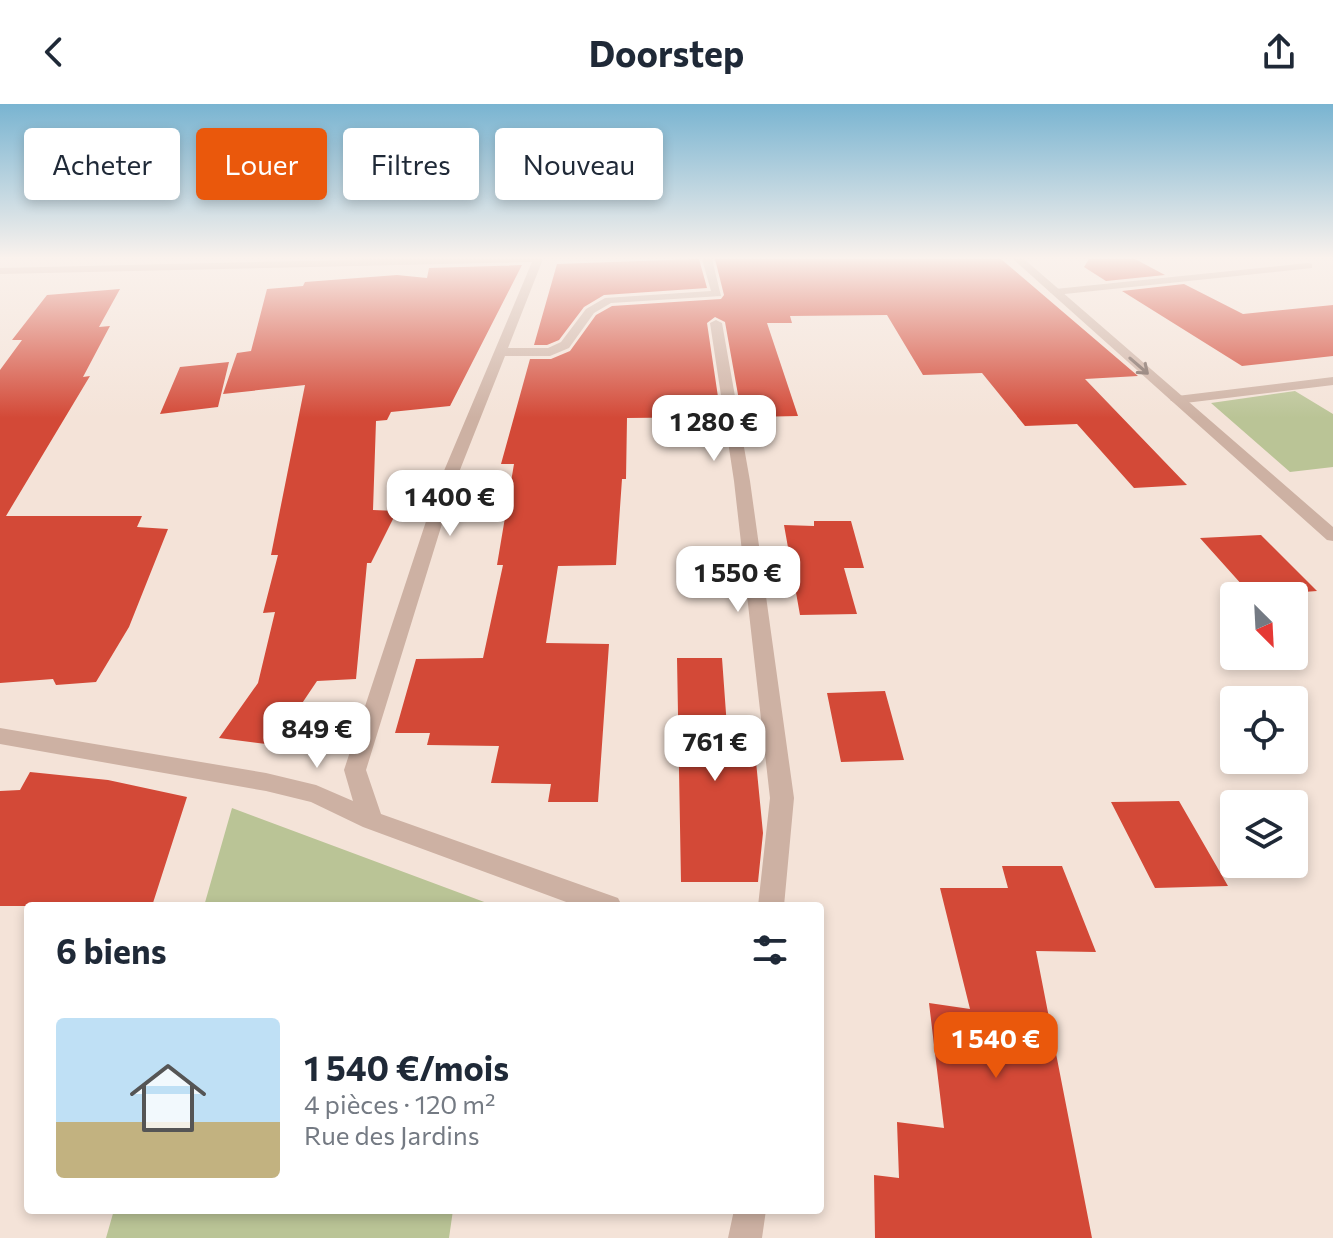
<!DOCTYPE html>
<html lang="fr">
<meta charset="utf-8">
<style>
:root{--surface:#fff;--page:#f2f2f3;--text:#1f2937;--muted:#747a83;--line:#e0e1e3;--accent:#ea580c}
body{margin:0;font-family:Commissioner,sans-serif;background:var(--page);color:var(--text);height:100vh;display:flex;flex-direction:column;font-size:30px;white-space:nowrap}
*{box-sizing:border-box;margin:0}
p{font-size:26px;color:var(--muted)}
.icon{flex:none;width:44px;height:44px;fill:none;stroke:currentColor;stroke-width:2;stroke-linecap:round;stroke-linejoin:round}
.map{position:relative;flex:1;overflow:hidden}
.details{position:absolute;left:24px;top:798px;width:800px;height:312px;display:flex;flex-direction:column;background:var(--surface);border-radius:8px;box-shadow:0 4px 12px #0003}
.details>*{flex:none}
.guide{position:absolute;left:24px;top:24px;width:800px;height:72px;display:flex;gap:16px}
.needle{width:52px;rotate:156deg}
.fabs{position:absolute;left:1220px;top:478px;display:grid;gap:16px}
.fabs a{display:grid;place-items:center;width:88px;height:88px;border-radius:8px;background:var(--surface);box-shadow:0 4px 12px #0003;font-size:40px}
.price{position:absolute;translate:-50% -68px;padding:0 18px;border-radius:16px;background:#fff;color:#222;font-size:26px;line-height:52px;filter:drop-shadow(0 2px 4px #0008)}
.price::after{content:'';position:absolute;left:50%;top:48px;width:24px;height:18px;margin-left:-12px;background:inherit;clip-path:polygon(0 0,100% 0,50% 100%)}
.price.current{background:var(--accent);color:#fff}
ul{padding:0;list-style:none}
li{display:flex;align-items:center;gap:24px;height:200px;padding:0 32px}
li+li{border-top:2px solid var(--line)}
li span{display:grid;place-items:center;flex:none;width:224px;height:160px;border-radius:8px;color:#555}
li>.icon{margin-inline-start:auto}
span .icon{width:96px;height:96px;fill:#fffc;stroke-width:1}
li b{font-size:34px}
h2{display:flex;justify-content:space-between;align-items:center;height:96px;padding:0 32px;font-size:34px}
.chip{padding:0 28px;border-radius:8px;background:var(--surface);box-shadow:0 4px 12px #0003;font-size:28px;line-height:72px}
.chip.current{background:var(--accent);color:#fff}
header{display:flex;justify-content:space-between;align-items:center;height:104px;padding:0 32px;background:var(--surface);font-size:36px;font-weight:700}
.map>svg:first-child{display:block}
.green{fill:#bac496}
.building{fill:#d34937}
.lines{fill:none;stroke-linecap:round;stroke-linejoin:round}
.lane{fill:#cdb1a3;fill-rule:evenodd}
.street{fill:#cdb1a3;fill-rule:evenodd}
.oneway{stroke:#7a665e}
</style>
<header><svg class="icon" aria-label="back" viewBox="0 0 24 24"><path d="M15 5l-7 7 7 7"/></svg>Doorstep<svg class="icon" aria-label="share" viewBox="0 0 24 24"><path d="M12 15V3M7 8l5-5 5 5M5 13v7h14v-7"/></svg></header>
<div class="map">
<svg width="1333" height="1134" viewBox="0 0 1333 1134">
<rect width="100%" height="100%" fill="#f4e3d8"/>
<path class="green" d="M 1295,287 L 1333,310 L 1333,363 L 1290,368 L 1211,299 Z
M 232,704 L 495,802 L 204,802 Z
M 114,1106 L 453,1106 L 449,1134 L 106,1134 Z"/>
<path class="building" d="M 695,155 L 699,155 L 707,184 L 604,191 L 584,203 L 559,236 L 547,241 L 534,241 L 557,160 Z
M 715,155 L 1001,155 L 1138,272 L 1085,275 L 1187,381 L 1134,384 L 1077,320 L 1025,322 L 982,269 L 923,271 L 887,211 L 790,212 L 792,219 L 767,219 L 798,312 L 742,313 L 725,218 L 715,213 L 707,219 L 721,313 L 627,314 L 626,375 L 622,375 L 616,461 L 558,462 L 546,539 L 609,540 L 598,698 L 548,698 L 551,680 L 491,679 L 499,642 L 427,641 L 430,629 L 395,629 L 416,555 L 483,554 L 503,461 L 497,461 L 514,360 L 501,360 L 530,255 L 551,255 L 570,247 L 596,211 L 612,202 L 721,195 L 724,191 Z
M 1089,155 L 1135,155 L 1165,171 L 1106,177 L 1084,163 Z
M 522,161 L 450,302 L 391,308 L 387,316 L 376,317 L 373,406 L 397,407 L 371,459 L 367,459 L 356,575 L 317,577 L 274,641 L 219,634 L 258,579 L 275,508 L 263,509 L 278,451 L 271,451 L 305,281 L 223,290 L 237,249 L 251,247 L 267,185 L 303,182 L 305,178 L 397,171 L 427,174 L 429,164 Z
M 1184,180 L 1243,210 L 1333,201 L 1333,252 L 1242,262 L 1122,187 Z
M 120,185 L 99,223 L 110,222 L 83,273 L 90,272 L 6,412 L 142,412 L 137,423 L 168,425 L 129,523 L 96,578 L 56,581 L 53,575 L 0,579 L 0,266 L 22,236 L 12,236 L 47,191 Z
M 229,258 L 218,303 L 160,310 L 180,263 Z
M 814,417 L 851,417 L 864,464 L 844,464 L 857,510 L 800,511 L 784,421 L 814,422 Z
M 1261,431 L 1317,487 L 1252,492 L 1200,434 Z
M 677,554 L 722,554 L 728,637 L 754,637 L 763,729 L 758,778 L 681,778 Z
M 885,587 L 904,656 L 841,658 L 827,589 Z
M 30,668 L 108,676 L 187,693 L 152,802 L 0,802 L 0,687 L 20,686 Z
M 1179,697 L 1228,782 L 1155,784 L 1111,698 Z
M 1002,762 L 1062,762 L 1096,848 L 1036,847 L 1092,1134 L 875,1134 L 874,1071 L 899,1074 L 897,1018 L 944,1024 L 929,899 L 970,905 L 940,784 L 1008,784 Z"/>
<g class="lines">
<path class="lane" d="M 1308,159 L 1312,160 L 1312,164 L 1055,191 L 1050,188 L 1055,185 Z
M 1333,273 L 1333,281 L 1177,300 L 1170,296 L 1177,292 Z"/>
<path class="street" d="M 380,155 L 543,155 L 508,244 L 548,244 L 561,238 L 586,205 L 605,194 L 711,187 L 702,155 L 712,155 L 721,192 L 611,199 L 594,209 L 569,244 L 550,252 L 505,252 L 454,381 L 366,666 L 381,710 L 618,794 L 622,802 L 577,802 L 363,723 L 311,698 L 266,687 L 0,640 L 0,624 L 266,669 L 316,681 L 353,697 L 344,666 L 438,381 L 532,158 L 0,170 L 0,164 Z
M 1013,155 L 1024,155 L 1333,423 L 1333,437 L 1327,436 Z
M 716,216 L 722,219 L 750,377 L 794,694 L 784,802 L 758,802 L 770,694 L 734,377 L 710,219 Z
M 734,1106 L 766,1106 L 762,1134 L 728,1134 Z"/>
</g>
<defs><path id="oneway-shaft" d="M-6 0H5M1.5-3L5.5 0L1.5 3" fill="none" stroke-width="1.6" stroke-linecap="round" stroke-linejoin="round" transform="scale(2)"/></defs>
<use class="oneway" href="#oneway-shaft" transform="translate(1139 262) rotate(41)"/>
<linearGradient id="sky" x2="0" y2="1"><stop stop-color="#79b4d1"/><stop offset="0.49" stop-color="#faf2ed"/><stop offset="1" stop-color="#faf2ed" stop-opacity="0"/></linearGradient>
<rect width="1333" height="314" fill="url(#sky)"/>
</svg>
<div class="fabs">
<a><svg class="needle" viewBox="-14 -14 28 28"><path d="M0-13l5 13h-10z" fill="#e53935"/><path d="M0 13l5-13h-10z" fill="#747a83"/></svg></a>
<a><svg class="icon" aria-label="locate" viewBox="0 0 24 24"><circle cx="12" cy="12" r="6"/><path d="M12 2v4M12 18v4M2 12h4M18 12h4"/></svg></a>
<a><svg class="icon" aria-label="layers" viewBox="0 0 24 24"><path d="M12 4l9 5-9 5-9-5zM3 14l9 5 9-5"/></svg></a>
</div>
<b class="price" style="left:714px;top:359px">1 280 €</b>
<b class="price" style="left:450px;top:434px">1 400 €</b>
<b class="price" style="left:738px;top:510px">1 550 €</b>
<b class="price" style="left:317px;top:666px">849 €</b>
<b class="price" style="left:715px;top:679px">761 €</b>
<b class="price current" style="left:996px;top:976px">1 540 €</b>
<div class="guide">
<a class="chip">Acheter</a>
<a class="chip current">Louer</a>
<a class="chip">Filtres</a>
<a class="chip">Nouveau</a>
</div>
<section class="details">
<h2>6 biens<svg class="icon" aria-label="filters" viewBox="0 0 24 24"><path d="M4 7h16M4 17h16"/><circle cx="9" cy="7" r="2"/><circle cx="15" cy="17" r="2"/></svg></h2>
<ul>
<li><span style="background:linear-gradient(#bfe0f5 65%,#c2b280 0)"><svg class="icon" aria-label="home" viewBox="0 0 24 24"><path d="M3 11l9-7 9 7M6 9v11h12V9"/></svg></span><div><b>1 540 €/mois</b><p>4 pièces · 120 m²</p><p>Rue des Jardins</p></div></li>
</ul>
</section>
</div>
